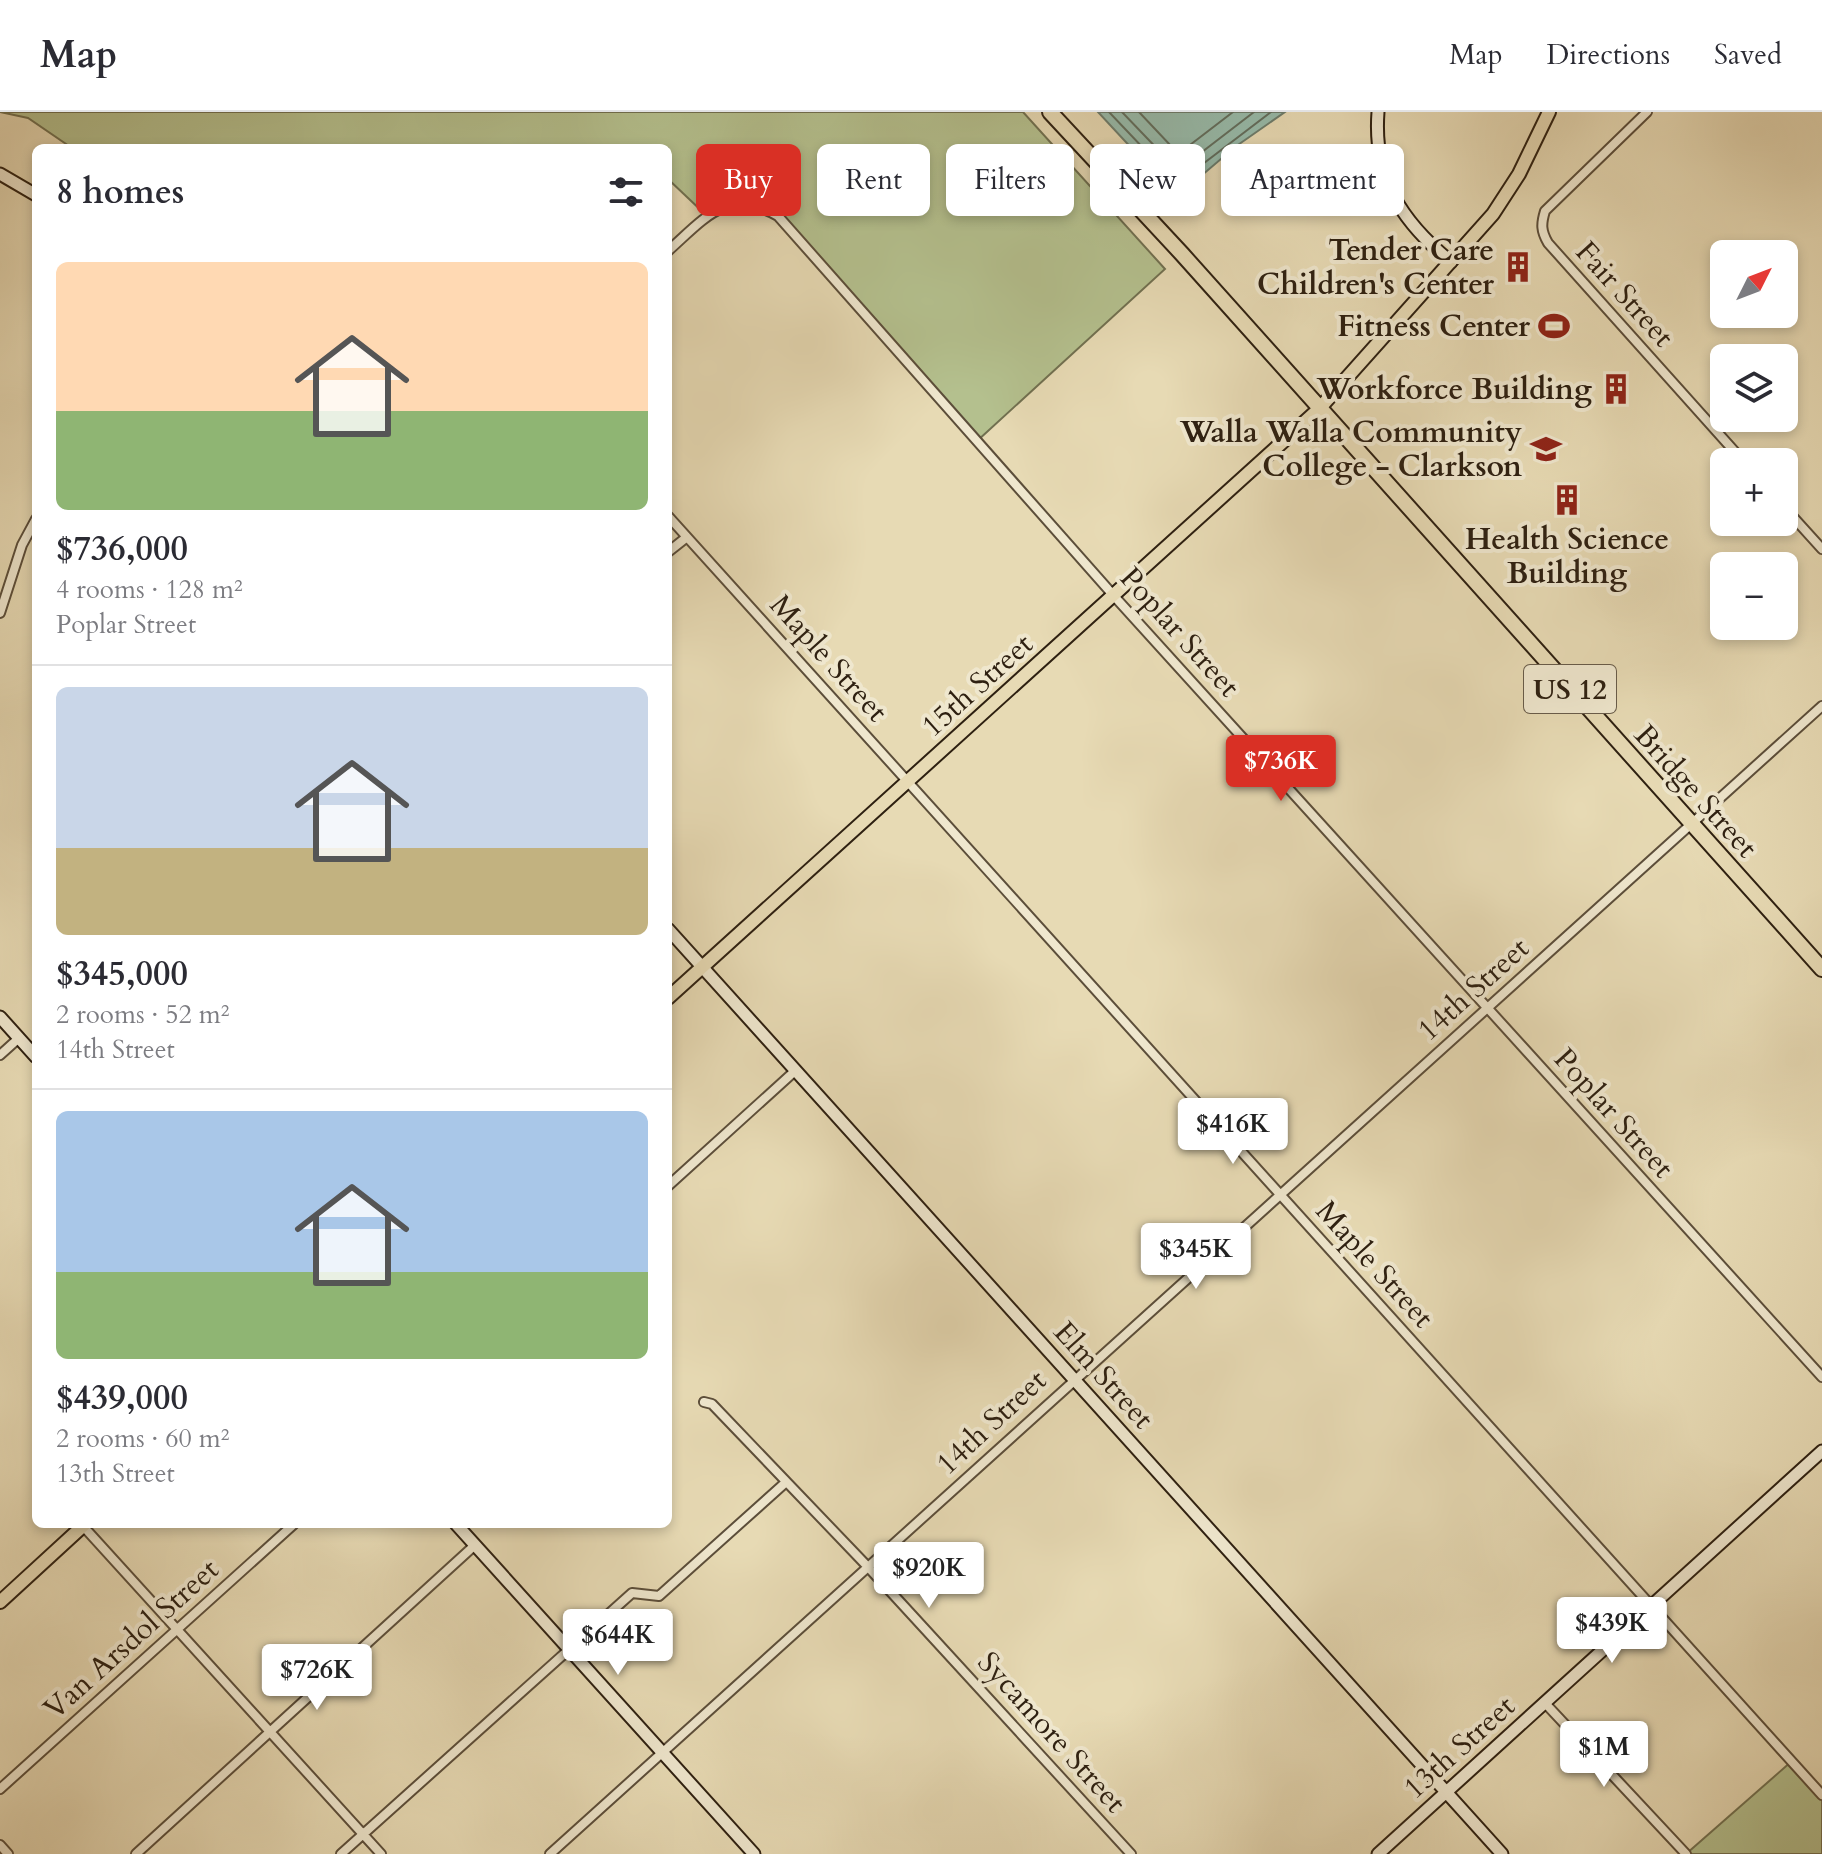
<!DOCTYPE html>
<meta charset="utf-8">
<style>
:root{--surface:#fff;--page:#f2f2f3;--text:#2b2b33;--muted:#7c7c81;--line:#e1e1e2;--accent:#d93025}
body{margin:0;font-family:Cardo,serif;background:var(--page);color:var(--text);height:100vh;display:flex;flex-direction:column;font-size:30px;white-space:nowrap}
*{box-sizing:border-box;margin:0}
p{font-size:26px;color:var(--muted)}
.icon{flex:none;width:44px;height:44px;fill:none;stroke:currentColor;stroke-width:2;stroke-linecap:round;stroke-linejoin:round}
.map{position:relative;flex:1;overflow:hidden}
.sheet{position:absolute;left:32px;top:32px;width:640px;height:1384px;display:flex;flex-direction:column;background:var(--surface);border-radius:12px;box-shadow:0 4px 12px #0003}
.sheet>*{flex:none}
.banner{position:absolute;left:696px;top:32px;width:760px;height:72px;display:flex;gap:16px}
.needle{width:52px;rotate:48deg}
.controls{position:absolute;left:1710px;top:128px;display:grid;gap:16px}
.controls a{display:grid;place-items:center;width:88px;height:88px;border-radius:12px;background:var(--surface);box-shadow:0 4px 12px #0003;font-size:40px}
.price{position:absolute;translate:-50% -68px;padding:0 18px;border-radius:8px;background:#fff;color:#222;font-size:26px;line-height:52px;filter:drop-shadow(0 2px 4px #0008)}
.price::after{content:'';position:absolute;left:50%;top:48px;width:24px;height:18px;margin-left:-12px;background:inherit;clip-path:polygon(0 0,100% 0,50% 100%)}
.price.current{background:var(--accent);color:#fff}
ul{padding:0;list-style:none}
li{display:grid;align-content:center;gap:16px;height:424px;padding:0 24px}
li+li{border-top:2px solid var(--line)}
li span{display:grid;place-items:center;height:248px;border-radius:12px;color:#555}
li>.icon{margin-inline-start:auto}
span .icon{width:144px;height:144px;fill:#fffc;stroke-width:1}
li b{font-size:34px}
h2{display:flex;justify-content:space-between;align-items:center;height:96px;padding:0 24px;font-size:34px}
.tag{padding:0 28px;border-radius:12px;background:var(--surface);box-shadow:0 4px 12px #0003;font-size:28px;line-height:72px}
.tag.current{background:var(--accent);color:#fff}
header{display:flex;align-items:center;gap:48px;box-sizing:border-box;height:112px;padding:0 40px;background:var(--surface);border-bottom:2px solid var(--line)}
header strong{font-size:38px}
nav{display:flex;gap:44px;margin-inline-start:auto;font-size:28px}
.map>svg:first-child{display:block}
.green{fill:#b4c08e;stroke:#717050;stroke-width:2}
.water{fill:#97bbab;stroke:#6d7d6d;stroke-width:2}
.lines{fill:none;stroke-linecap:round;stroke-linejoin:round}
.shore{stroke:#626e5e;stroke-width:2}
.street-casing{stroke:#5c4e3a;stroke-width:12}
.secondary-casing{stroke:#2e2011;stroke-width:15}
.primary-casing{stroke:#2e2011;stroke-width:16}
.highway-casing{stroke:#2e2011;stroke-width:18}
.street{stroke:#efe7ce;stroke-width:8}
.secondary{stroke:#efe7ce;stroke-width:11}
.primary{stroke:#e7dab4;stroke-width:12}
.highway{stroke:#e7dab4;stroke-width:14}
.labels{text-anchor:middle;stroke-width:8;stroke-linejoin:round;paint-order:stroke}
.shield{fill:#efe7ce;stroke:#685c4a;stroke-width:2}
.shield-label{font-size:28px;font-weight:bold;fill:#2e2011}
.poi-label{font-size:30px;font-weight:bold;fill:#2e2011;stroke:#efe7ce;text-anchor:end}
.street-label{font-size:30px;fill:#2e2011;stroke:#efe7ce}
</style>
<header>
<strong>Map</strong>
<nav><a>Map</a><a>Directions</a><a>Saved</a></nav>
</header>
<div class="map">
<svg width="1822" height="1742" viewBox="0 0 1822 1742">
<rect width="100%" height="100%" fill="#e7dab4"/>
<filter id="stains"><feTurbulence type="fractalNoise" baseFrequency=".0025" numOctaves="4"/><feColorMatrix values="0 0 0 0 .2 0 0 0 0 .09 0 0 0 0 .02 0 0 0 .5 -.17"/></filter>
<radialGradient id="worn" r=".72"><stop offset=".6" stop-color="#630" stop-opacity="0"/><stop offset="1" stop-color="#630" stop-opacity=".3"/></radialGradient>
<path class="green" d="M 0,0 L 1023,0 L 1165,157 L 977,329 L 778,104 L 732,91 L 707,104 L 668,67 L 668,36 L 72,36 L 28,6 Z
M 1792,1649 L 1822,1683 L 1822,1742 L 1686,1742 Z"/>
<path class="water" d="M 1098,0 L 1285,0 L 1235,35 L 1194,70 L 1178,65 L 1163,70 Z"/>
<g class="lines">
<path class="shore" d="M 1109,0 L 1165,59 L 1178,57 L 1191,61 L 1271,0
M 1122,0 L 1168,48 L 1189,50 L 1254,0
M 1139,0 L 1172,35 L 1186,36 L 1233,0"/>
<defs>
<path id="street" d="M 1647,0 L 1545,99 C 1541,112 1541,119 1548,131 L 1744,350
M 668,139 C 705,106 727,75 778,104 L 1114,484 L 1822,1265
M 1784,395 L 1822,437
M 668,404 L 1822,1683
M 668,440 L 687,425
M 0,501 L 22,433 L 36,407
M 0,943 L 19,926
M 668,1074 L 796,958
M 704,1290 L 712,1292 L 868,1455 L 1131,1742
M 83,1414 L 381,1742
M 1544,1590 L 1686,1742
M 0,1677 L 294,1412
M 0,1733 L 8,1742
M 136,1742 L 475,1433
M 341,1742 L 632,1481 L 659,1484 L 785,1371
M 550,1742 L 1822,594"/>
<path id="secondary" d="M 1378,0 C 1373,66 1401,109 1451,150
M 0,62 L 36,83
M 668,817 L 1502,1742
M 0,905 L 36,945
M 456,1412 L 754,1742
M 1378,1742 L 1822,1339"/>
<path id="primary" d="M 668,886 L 1319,297 L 1493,102 L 1519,62 L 1549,0
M 0,1490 L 85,1412"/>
<path id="highway" d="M 1050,0 L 1182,142 L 1822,857"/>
</defs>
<use href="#street" class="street-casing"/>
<use href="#secondary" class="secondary-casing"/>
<use href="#primary" class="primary-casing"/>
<use href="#highway" class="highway-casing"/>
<use href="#street" class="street"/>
<use href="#secondary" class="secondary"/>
<use href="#primary" class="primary"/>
<use href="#highway" class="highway"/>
</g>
<defs>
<symbol id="building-bare" viewBox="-9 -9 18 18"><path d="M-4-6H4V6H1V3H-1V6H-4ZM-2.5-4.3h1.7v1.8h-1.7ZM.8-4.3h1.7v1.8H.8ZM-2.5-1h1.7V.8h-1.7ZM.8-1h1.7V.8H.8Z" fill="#8f2418" stroke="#efe7ce" stroke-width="2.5" paint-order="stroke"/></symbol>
<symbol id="stadium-bare" viewBox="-9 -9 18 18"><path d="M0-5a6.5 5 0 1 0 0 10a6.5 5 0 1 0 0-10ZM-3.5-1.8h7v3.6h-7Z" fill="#8f2418" stroke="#efe7ce" stroke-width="2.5" paint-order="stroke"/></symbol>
<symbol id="university-bare" viewBox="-9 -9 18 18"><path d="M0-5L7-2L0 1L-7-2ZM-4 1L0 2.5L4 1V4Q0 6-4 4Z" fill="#8f2418" stroke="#efe7ce" stroke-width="2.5" paint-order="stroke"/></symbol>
</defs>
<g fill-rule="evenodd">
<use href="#building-bare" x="1496" y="133" width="44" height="44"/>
<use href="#stadium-bare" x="1532" y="192" width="44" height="44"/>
<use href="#building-bare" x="1594" y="255" width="44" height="44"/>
<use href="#university-bare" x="1524" y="315" width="44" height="44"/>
<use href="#building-bare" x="1545" y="366" width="44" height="44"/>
</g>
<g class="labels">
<rect class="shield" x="1524" y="553" width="92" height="48" rx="6"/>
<g class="shield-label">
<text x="1570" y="587">US 12</text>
</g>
<g class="poi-label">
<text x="1494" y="148">Tender Care<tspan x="1494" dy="34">Children's Center</tspan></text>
<text x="1530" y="224">Fitness Center</text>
<text x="1592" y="287">Workforce Building</text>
<text x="1522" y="330">Walla Walla Community<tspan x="1522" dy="34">College - Clarkson</tspan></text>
<text x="1567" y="437" text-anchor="middle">Health Science<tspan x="1567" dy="34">Building</tspan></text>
</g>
<g class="street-label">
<text transform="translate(1625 182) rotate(48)" y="10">Fair Street</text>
<text transform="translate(1180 520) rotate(48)" y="10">Poplar Street</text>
<text transform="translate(829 546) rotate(48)" y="10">Maple Street</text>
<text transform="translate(977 573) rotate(-42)" y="10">15th Street</text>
<text transform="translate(1696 679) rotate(48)" y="10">Bridge Street</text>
<text transform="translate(1473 877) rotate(-42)" y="10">14th Street</text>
<text transform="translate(1614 1001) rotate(48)" y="10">Poplar Street</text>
<text transform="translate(1375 1152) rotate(48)" y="10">Maple Street</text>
<text transform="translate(1104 1263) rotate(48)" y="10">Elm Street</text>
<text transform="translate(991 1310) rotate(-43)" y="10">14th Street</text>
<text transform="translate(131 1527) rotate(-42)" y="10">Van Arsdol Street</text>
<text transform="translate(1052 1620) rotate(48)" y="10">Sycamore Street</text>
<text transform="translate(1459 1635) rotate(-42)" y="10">13th Street</text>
</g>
</g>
<rect width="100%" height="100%" filter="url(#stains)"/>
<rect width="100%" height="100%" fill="url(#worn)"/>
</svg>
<div class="controls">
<a><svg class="needle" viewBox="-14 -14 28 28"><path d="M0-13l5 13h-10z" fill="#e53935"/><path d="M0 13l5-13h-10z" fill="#7c7c81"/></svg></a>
<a><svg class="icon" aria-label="layers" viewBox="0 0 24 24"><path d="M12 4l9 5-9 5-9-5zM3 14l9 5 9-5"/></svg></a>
<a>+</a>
<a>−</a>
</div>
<b class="price current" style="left:1281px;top:691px">$736K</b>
<b class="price" style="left:1233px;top:1054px">$416K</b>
<b class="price" style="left:1196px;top:1179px">$345K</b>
<b class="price" style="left:929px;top:1498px">$920K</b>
<b class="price" style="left:1612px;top:1553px">$439K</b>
<b class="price" style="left:618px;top:1565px">$644K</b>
<b class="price" style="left:317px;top:1600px">$726K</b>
<b class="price" style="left:1604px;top:1677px">$1M</b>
<div class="banner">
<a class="tag current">Buy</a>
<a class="tag">Rent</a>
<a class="tag">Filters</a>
<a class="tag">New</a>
<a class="tag">Apartment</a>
</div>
<section class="sheet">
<h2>8 homes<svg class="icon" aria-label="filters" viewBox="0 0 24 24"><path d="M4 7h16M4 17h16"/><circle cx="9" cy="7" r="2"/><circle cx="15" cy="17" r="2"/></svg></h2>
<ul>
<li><span style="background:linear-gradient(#ffd9b3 60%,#8fb573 0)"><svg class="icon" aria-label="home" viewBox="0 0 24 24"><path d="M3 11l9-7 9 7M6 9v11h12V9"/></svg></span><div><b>$736,000</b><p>4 rooms · 128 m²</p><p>Poplar Street</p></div></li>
<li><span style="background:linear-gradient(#c9d6e8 65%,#c2b280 0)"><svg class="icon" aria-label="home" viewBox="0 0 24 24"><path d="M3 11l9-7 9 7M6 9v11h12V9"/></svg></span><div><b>$345,000</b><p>2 rooms · 52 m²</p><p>14th Street</p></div></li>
<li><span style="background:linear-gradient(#a9c7e8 65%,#8fb573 0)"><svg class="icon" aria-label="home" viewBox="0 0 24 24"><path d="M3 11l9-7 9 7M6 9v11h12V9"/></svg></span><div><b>$439,000</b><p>2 rooms · 60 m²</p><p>13th Street</p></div></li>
</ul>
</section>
</div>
